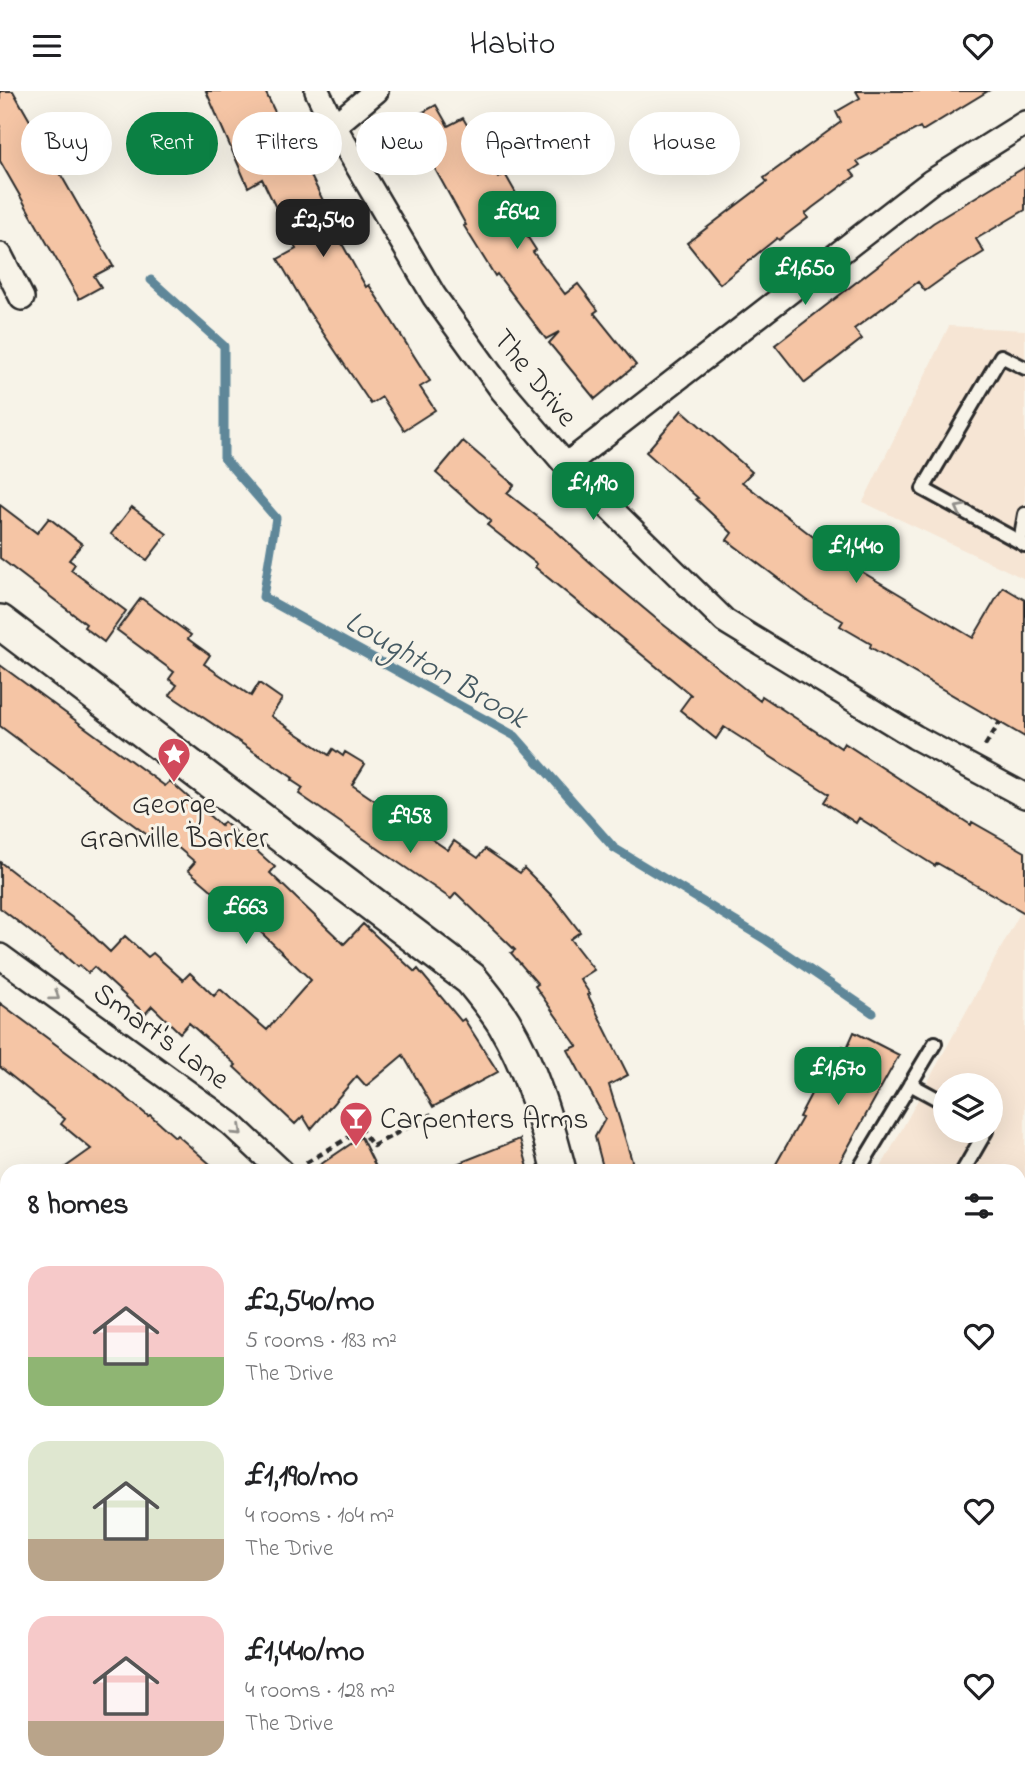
<!DOCTYPE html>
<meta charset="utf-8">
<style>
:root{--surface:#fff;--page:#f6f6f6;--text:#202124;--muted:#757577;--accent:#0b8043}
body{margin:0;font-family:"Indie Flower",sans-serif;background:var(--page);color:var(--text);height:100vh;display:flex;flex-direction:column;font-size:26px;white-space:nowrap}
*{box-sizing:border-box;margin:0}
p{font-size:23px;color:var(--muted)}
.icon{flex:none;width:38px;height:38px;fill:none;stroke:currentColor;stroke-width:2;stroke-linecap:round;stroke-linejoin:round}
.map{position:relative;flex:1;overflow:hidden}
.drawer{position:absolute;left:0px;top:1073px;width:1026px;height:625px;display:flex;flex-direction:column;background:var(--surface);border-radius:21px 21px 0 0;box-shadow:0 7px 28px #0002}
.drawer>*{flex:none}
.hud{position:absolute;left:21px;top:21px;width:984px;height:63px;display:flex;gap:14px}
.buttons{position:absolute;left:933px;top:982px;display:grid;gap:14px}
.buttons a{display:grid;place-items:center;width:70px;height:70px;border-radius:50%;background:var(--surface);box-shadow:0 7px 28px #0002;font-size:35px}
.price{position:absolute;translate:-50% -60px;padding:0 16px;border-radius:14px;background:var(--accent);color:#fff;font-size:23px;line-height:46px;filter:drop-shadow(0 2px 4px #0008)}
.price::after{content:'';position:absolute;left:50%;top:42px;width:21px;height:16px;margin-left:-10px;background:inherit;clip-path:polygon(0 0,100% 0,50% 100%)}
.price.on{background:#222;color:#fff}
ul{padding:0;list-style:none}
li{display:flex;align-items:center;gap:21px;height:175px;padding:0 28px}
li span{display:grid;place-items:center;flex:none;width:196px;height:140px;border-radius:21px;color:#555}
li>.icon{margin-inline-start:auto}
span .icon{width:84px;height:84px;fill:#fffc;stroke-width:1}
li b{font-size:30px}
h2{display:flex;justify-content:space-between;align-items:center;height:84px;padding:0 28px;font-size:30px}
.pill{padding:0 24px;border-radius:32px;background:var(--surface);box-shadow:0 7px 28px #0002;font-size:24px;line-height:63px}
.pill.on{background:var(--accent);color:#fff}
header{display:flex;justify-content:space-between;align-items:center;height:91px;padding:0 28px;background:var(--surface);font-size:32px;font-weight:600}
.map>svg:first-child{display:block}
.built{fill:#f6e5d4;fill-rule:evenodd}
.green{fill:#bce4a0;stroke:#748866;stroke-width:2}
.lines{fill:none;stroke-linecap:round;stroke-linejoin:round}
.stream{stroke:#5f8799;stroke-width:9}
.building{fill:#f5c5a5;stroke:#2b2b2b;stroke-width:2}
.lane-casing{stroke:#2b2b2b;stroke-width:18}
.street-casing{stroke:#2b2b2b;stroke-width:28}
.secondary-casing{stroke:#2b2b2b;stroke-width:38}
.primary-casing{stroke:#2b2b2b;stroke-width:42}
.path{stroke:#2b2b2b;stroke-width:4.5;stroke-dasharray:7 5;stroke-linecap:butt}
.lane{stroke:#f7f3e8;stroke-width:12}
.street{stroke:#f7f3e8;stroke-width:23}
.secondary{stroke:#f7f3e8;stroke-width:33}
.primary{stroke:#fcde96;stroke-width:37}
.oneway{stroke:#918f8a}
.labels{text-anchor:middle;stroke-width:6;stroke-linejoin:round;paint-order:stroke}
.street-label{font-size:30px;fill:#2b2b2b;stroke:#f7f3e8}
.poi-label{font-size:30px;fill:#2b2b2b;stroke:#f7f3e8}
.water-label{font-size:32px;font-style:italic;fill:#455962;stroke:#f7f3e8}
</style>
<header><svg class="icon" aria-label="menu" viewBox="0 0 24 24"><path d="M4 6h16M4 12h16M4 18h16"/></svg>Habito<svg class="icon" aria-label="heart" viewBox="0 0 24 24"><path d="M12 20l-8-8c-3-5 5-10 8-4 3-6 11-1 8 4z"/></svg></header>
<div class="map">
<svg width="1025" height="1696" viewBox="0 0 1025 1696">
<rect width="100%" height="100%" fill="#f7f3e8"/>
<filter id="ink" filterUnits="userSpaceOnUse"><feTurbulence type="fractalNoise" baseFrequency=".0143" numOctaves="2"/><feDisplacementMap in="SourceGraphic" scale="14" xChannelSelector="R" yChannelSelector="G"/><feConvolveMatrix kernelMatrix="1 2 1 2 8 2 1 2 1" color-interpolation-filters="sRGB"/></filter>
<g filter="url(#ink)">
<path class="built" d="M 949,235 L 1025,239 L 1025,488 L 863,411 Z
M 1025,813 L 1025,1696 L 918,1696 L 911,1691 L 1018,1690 L 1018,1080 L 879,1080 ZM 945,994 L 990,994 L 990,1040 L 945,1040 Z
M 488,1690 L 601,1690 L 623,1693 L 627,1690 L 791,1691 L 788,1696 L 487,1696 Z"/>
<path class="green" d="M 870,1690 L 910,1691 L 916,1696 L 867,1696 Z"/>
<g class="lines">
<path class="stream" d="M 151,189 L 224,255 L 224,367 L 276,427 L 263,506 L 515,645 L 614,757 L 766,849 L 873,922"/>
</g>
<path class="building" d="M 0,0 L 13,0 L 113,175 L 94,185 L 101,196 L 79,208 L 0,70 Z
M 206,0 L 265,0 L 282,36 L 286,34 L 333,130 L 330,131 L 366,196 L 369,194 L 430,290 L 420,296 L 435,319 L 404,339 L 382,306 L 371,313 L 307,218 L 278,168 L 296,158 L 262,88 L 248,96 Z
M 856,0 L 988,0 L 922,40 L 920,36 L 857,70 L 860,74 L 851,80 L 855,85 L 812,117 L 805,123 L 808,127 L 779,149 L 777,147 L 720,193 L 687,152 L 767,91 L 764,87 L 841,31 L 836,21 L 860,7 Z
M 436,14 L 448,35 L 463,27 L 498,87 L 505,83 L 530,127 L 520,134 L 536,159 L 533,161 L 565,203 L 578,193 L 598,219 L 594,222 L 636,274 L 595,308 L 549,252 L 559,241 L 546,248 L 497,183 L 495,185 L 464,135 L 466,134 L 430,69 L 424,73 L 401,33 Z
M 1025,76 L 1025,119 L 976,148 L 984,161 L 950,182 L 925,200 L 918,191 L 854,238 L 862,248 L 805,292 L 775,254 L 933,132 Z
M 682,319 L 752,381 L 742,391 L 820,451 L 817,454 L 973,547 L 1003,496 L 1025,509 L 1025,646 L 870,556 L 871,553 L 840,535 L 843,530 L 808,510 L 727,449 L 732,442 L 696,408 L 698,407 L 646,361 Z
M 463,350 L 514,394 L 507,402 L 557,441 L 604,484 L 660,531 L 760,610 L 762,605 L 841,657 L 844,652 L 971,734 L 972,731 L 1025,761 L 1025,822 L 937,772 L 935,775 L 859,727 L 856,732 L 824,711 L 829,703 L 724,636 L 716,648 L 680,619 L 691,604 L 535,476 L 537,473 L 487,434 L 491,430 L 436,382 Z
M 0,414 L 37,442 L 49,427 L 82,453 L 69,469 L 75,473 L 71,479 L 126,520 L 104,551 L 84,536 L 86,533 L 0,467 Z
M 132,416 L 167,443 L 147,469 L 111,443 Z
M 141,507 L 191,544 L 188,548 L 210,564 L 204,573 L 251,605 L 259,592 L 282,608 L 271,625 L 329,664 L 333,658 L 343,665 L 345,661 L 365,673 L 352,694 L 448,759 L 454,750 L 478,767 L 485,758 L 520,782 L 524,777 L 554,807 L 580,841 L 570,848 L 594,879 L 580,888 L 590,903 L 588,904 L 628,984 L 609,994 L 635,1080 L 604,1080 L 595,1046 L 605,1028 L 568,959 L 577,955 L 535,895 L 538,893 L 511,862 L 515,859 L 456,802 L 451,808 L 344,734 L 299,703 L 303,697 L 291,689 L 293,687 L 170,604 L 177,594 L 169,588 L 174,581 L 117,539 Z
M 0,574 L 165,695 L 170,690 L 221,735 L 224,731 L 275,776 L 270,782 L 344,853 L 363,833 L 415,881 L 418,878 L 461,930 L 464,928 L 498,981 L 433,1016 L 403,964 L 366,995 L 357,985 L 311,1038 L 303,1025 L 295,1033 L 234,976 L 236,974 L 189,932 L 180,942 L 152,915 L 145,923 L 94,876 L 88,882 L 79,874 L 77,876 L 62,862 L 60,863 L 0,817 L 0,771 L 84,836 L 110,861 L 125,845 L 148,866 L 153,862 L 183,889 L 190,882 L 214,905 L 220,898 L 267,939 L 311,889 L 225,807 L 223,809 L 188,779 L 195,771 L 161,742 L 154,749 L 0,635 Z
M 0,912 L 116,998 L 148,1025 L 150,1024 L 175,1046 L 177,1044 L 218,1080 L 60,1080 L 91,1058 L 61,1033 L 65,1028 L 0,976 Z
M 854,941 L 899,964 L 835,1080 L 772,1080 L 802,1027 L 799,1026 L 823,980 L 829,984 L 843,955 L 847,957 Z
M 361,1046 L 378,1080 L 311,1080 Z
M 520,1048 L 529,1080 L 444,1080 L 444,1078 Z"/>
<g class="lines">
<defs>
<path id="lane" d="M 1020,451 L 923,398 L 1001,265 L 1025,277
M 1025,454 L 1020,451 L 1025,423
M 910,993 L 945,1012
M 858,1080 L 935,952
M 963,1080 L 986,1040"/>
<path id="street" d="M 317,0 L 334,35 L 434,205 L 502,299 L 566,374 L 725,530 L 915,646 L 1025,705
M 334,35 L 376,0
M 0,164 L 22,207
M 566,374 L 931,91 L 1025,32
M 0,865 L 231,1033 L 281,1080
M 0,1532 L 7,1564
M 30,1690 L 31,1696
M 337,1696 L 338,1690"/>
<path id="secondary" d="M 0,531 L 471,888 C 482,902 494,916 504,932 C 531,977 546,1029 559,1080
M 644,1690 L 644,1696"/>
<path id="primary" d="M 1018,1444 L 1025,1436
M 830,1696 L 834,1690"/>
</defs>
<use href="#lane" class="lane-casing"/>
<use href="#street" class="street-casing"/>
<use href="#secondary" class="secondary-casing"/>
<use href="#primary" class="primary-casing"/>
<path class="path" d="M 985,655 L 1000,631
M 306,1072 L 361,1039 L 373,1055 L 436,1021"/>
<use href="#lane" class="lane"/>
<use href="#street" class="street"/>
<use href="#secondary" class="secondary"/>
<use href="#primary" class="primary"/>
</g>
<defs><path id="oneway-chevron" d="M-2-3.5L2.5 0L-2 3.5" fill="none" stroke-width="1.6" stroke-linecap="round" stroke-linejoin="round" transform="scale(1.75)"/></defs>
<g class="oneway">
<use href="#oneway-chevron" transform="translate(960 418) rotate(-152)"/>
<use href="#oneway-chevron" transform="translate(55 905) rotate(36)"/>
<use href="#oneway-chevron" transform="translate(238 1040) rotate(43)"/>
</g>
</g>
<defs>
<symbol id="sight-pin" viewBox="-11 -11 22 30"><path d="M0 17L-7.5 6A9.5 9.5 0 1 1 7.5 6Z" fill="#d1495b" stroke="#f7f3e8"/><path d="M0-6L1.8-2.2L6-1.7L2.9 1.2L3.7 5.4L0 3.3L-3.7 5.4L-2.9 1.2L-6-1.7L-1.8-2.2Z" fill="#fff"/></symbol>
<symbol id="bar-pin" viewBox="-11 -11 22 30"><path d="M0 17L-7.5 6A9.5 9.5 0 1 1 7.5 6Z" fill="#d1495b" stroke="#f7f3e8"/><path d="M-6-5H6L.8 .8V4.5H3.5V6h-7V4.5H-.8V.8Z" fill="#fff"/></symbol>
</defs>
<g fill-rule="evenodd">
<use href="#sight-pin" x="155" y="644" width="38" height="52"/>
<use href="#bar-pin" x="337" y="1008" width="38" height="52"/>
</g>
<g class="labels">
<g class="street-label">
<text transform="translate(536 286) rotate(51)" y="10">The Drive</text>
<text transform="translate(162 944) rotate(36)" y="10">Smart's Lane</text>
</g>
<g class="poi-label">
<text x="174" y="722">George<tspan x="174" dy="34">Granville Barker</tspan></text>
<text x="380" y="1037" text-anchor="start">Carpenters Arms</text>
</g>
<g class="water-label">
<text transform="translate(437 577) rotate(30)" y="11">Loughton Brook</text>
</g>
</g>
</svg>
<div class="buttons">
<a><svg class="icon" aria-label="layers" viewBox="0 0 24 24"><path d="M12 4l9 5-9 5-9-5zM3 14l9 5 9-5"/></svg></a>
</div>
<b class="price" style="left:517px;top:160px">£642</b>
<b class="price on" style="left:323px;top:168px">£2,540</b>
<b class="price" style="left:805px;top:216px">£1,650</b>
<b class="price" style="left:593px;top:431px">£1,190</b>
<b class="price" style="left:856px;top:494px">£1,440</b>
<b class="price" style="left:410px;top:764px">£958</b>
<b class="price" style="left:246px;top:855px">£663</b>
<b class="price" style="left:838px;top:1016px">£1,670</b>
<div class="hud">
<a class="pill">Buy</a>
<a class="pill on">Rent</a>
<a class="pill">Filters</a>
<a class="pill">New</a>
<a class="pill">Apartment</a>
<a class="pill">House</a>
</div>
<section class="drawer">
<h2>8 homes<svg class="icon" aria-label="filters" viewBox="0 0 24 24"><path d="M4 7h16M4 17h16"/><circle cx="9" cy="7" r="2"/><circle cx="15" cy="17" r="2"/></svg></h2>
<ul>
<li><span style="background:linear-gradient(#f6c9c9 65%,#8fb573 0)"><svg class="icon" aria-label="home" viewBox="0 0 24 24"><path d="M3 11l9-7 9 7M6 9v11h12V9"/></svg></span><div><b>£2,540/mo</b><p>5 rooms · 183 m²</p><p>The Drive</p></div><svg class="icon" aria-label="heart" viewBox="0 0 24 24"><path d="M12 20l-8-8c-3-5 5-10 8-4 3-6 11-1 8 4z"/></svg></li>
<li><span style="background:linear-gradient(#dfe7d0 70%,#b9a48a 0)"><svg class="icon" aria-label="home" viewBox="0 0 24 24"><path d="M3 11l9-7 9 7M6 9v11h12V9"/></svg></span><div><b>£1,190/mo</b><p>4 rooms · 104 m²</p><p>The Drive</p></div><svg class="icon" aria-label="heart" viewBox="0 0 24 24"><path d="M12 20l-8-8c-3-5 5-10 8-4 3-6 11-1 8 4z"/></svg></li>
<li><span style="background:linear-gradient(#f6c9c9 75%,#b9a48a 0)"><svg class="icon" aria-label="home" viewBox="0 0 24 24"><path d="M3 11l9-7 9 7M6 9v11h12V9"/></svg></span><div><b>£1,440/mo</b><p>4 rooms · 128 m²</p><p>The Drive</p></div><svg class="icon" aria-label="heart" viewBox="0 0 24 24"><path d="M12 20l-8-8c-3-5 5-10 8-4 3-6 11-1 8 4z"/></svg></li>
</ul>
</section>
</div>
